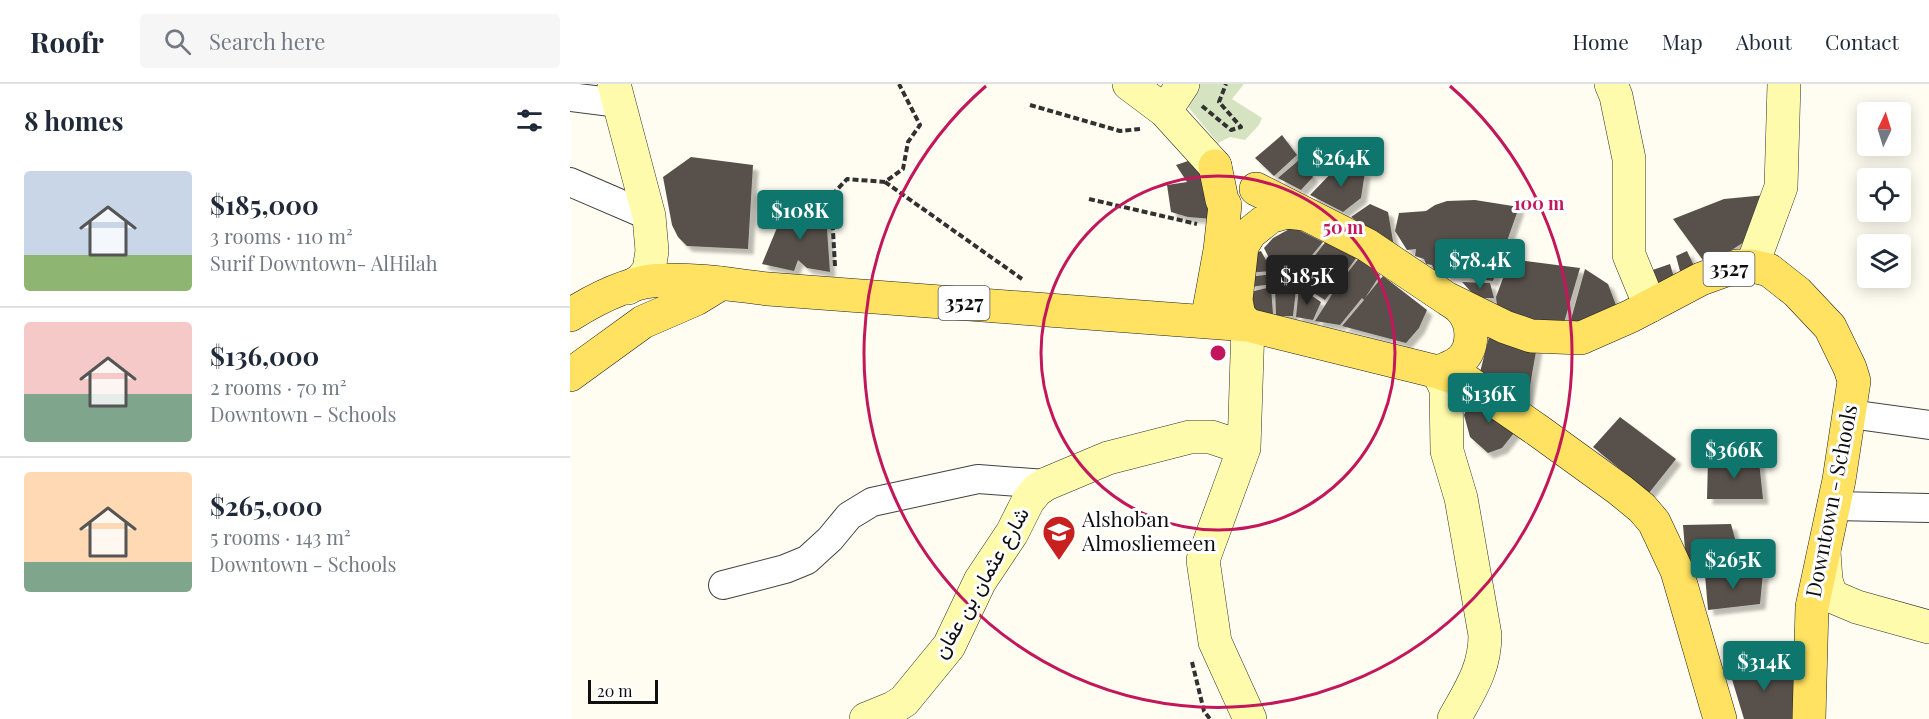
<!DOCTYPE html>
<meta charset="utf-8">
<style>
:root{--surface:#fff;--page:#f6f6f7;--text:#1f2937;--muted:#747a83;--line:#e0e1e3;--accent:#0f766e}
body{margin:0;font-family:"Playfair Display",Vazirmatn,serif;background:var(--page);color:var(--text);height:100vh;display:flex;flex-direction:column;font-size:22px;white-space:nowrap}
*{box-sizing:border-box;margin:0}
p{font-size:20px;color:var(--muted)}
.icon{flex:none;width:33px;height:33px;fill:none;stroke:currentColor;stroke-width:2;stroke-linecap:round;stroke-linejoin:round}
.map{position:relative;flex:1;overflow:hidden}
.drawer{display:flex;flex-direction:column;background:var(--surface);width:570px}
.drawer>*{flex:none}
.needle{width:39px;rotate:4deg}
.tools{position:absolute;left:1287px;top:18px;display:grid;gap:12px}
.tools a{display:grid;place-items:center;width:54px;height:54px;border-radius:6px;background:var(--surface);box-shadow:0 3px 15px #0003;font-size:30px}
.scale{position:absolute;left:18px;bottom:15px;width:70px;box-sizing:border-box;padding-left:6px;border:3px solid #0f0f0f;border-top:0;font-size:16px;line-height:21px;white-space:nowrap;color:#0f0f0f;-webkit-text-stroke:4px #fff;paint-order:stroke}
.price{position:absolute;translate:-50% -51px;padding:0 14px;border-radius:6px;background:var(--accent);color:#fff;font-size:20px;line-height:39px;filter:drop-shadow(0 2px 3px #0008)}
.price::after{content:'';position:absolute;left:50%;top:36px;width:18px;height:14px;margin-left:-9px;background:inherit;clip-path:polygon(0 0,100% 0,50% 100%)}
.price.active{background:#222;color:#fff}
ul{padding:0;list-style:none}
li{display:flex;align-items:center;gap:18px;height:150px;padding:0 24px}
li+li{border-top:2px solid var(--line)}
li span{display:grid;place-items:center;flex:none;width:168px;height:120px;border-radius:6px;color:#555}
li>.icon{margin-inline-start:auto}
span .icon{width:72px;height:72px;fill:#fffc;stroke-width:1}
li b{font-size:26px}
h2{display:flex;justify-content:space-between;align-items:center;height:72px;padding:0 24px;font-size:26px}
header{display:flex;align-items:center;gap:36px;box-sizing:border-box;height:84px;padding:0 30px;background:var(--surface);border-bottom:2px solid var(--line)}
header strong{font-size:28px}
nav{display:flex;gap:33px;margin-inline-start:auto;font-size:21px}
.search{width:420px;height:54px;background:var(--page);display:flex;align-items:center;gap:15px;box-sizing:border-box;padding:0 21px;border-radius:6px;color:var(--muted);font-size:22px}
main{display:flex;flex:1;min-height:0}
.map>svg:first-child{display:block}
.cemetery{fill:#d6e3c0}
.building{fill:#59514b;filter:url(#shadow)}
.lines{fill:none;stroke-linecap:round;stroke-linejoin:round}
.street-casing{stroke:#424242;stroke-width:30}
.secondary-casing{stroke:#313131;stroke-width:34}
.primary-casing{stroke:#202020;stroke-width:34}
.path{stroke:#313131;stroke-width:4;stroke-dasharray:6 3;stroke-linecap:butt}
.street{stroke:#fff;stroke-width:28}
.secondary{stroke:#fffbac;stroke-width:33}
.primary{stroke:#ffe261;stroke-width:33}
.ring{fill:none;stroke:#c2185b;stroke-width:3}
.labels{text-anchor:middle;stroke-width:6;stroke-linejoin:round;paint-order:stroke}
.shield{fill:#fff;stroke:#575757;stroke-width:1.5}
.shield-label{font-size:20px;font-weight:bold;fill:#0f0f0f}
.street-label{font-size:21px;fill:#0f0f0f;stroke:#fff}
.poi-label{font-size:21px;fill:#0f0f0f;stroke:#fff;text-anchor:start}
.centre{fill:#c2185b;stroke:#fff;stroke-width:3}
.ring-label{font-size:18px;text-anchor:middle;font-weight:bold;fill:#c2185b;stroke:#fff;stroke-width:6;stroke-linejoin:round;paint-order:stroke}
</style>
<header>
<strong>Roofr</strong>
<div class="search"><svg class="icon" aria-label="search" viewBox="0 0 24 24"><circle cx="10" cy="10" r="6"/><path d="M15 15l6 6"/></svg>Search here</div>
<nav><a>Home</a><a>Map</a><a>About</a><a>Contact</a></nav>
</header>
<main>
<section class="drawer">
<h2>8 homes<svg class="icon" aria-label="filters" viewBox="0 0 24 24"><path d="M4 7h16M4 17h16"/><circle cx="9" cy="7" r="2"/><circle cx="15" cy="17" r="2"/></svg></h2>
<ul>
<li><span style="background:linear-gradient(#c9d6e8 70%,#8fb573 0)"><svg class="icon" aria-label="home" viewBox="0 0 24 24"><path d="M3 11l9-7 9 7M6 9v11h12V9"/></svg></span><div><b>$185,000</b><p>3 rooms · 110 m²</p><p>Surif Downtown- AlHilah</p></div></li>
<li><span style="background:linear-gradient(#f6c9c9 60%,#7fa58c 0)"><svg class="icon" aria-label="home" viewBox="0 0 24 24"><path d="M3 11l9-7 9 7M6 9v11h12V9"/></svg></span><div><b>$136,000</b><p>2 rooms · 70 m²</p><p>Downtown - Schools</p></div></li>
<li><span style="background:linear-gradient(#ffd9b3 75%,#7fa58c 0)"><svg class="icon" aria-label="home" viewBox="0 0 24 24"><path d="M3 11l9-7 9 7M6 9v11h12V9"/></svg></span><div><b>$265,000</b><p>5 rooms · 143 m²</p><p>Downtown - Schools</p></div></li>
</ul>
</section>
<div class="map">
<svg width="1359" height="635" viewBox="0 0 1359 635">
<defs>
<filter id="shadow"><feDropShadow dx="5.5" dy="5.5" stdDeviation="1.5" flood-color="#0004"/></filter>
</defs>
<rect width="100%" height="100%" fill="#fffdf1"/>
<path class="cemetery" d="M 622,0 L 674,0 L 662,15 L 692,34 L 689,41 L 675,56 L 660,53 L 648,59 L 618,23 Z"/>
<path class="building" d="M 712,51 L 727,71 L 704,92 L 685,74 Z
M 121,73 L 183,81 L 178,165 L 117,162 L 108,153 L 102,141 L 93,93 Z
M 621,76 L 633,87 L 643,135 L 618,133 L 601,128 L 597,101 L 617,98 L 606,81 Z
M 729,76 L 743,93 L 731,106 L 708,94 Z
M 770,80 L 795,88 L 791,114 L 773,128 L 740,111 Z
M 1206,110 L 1191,147 L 1157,169 L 1135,179 L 1103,135 L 1154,115 Z
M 905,116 L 949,123 L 923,197 L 876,191 L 873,186 L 864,186 L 862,181 L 856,180 L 854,175 L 845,172 L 846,165 L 837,166 L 825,147 L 829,129 L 856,127 L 865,121 L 877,117 Z
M 800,120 L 818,128 L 824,163 L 781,133 Z
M 235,121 L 252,125 L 256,130 L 260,188 L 237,184 L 228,176 L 224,187 L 192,180 L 216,122 L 232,130 Z
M 723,143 L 753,158 L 722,195 L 717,194 L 705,186 L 694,164 L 703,154 Z
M 757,156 L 787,173 L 755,216 L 725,197 Z
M 691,167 L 702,187 L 676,189 L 684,169 Z
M 1117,167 L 1125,184 L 1111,191 L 1106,172 Z
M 789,174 L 810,191 L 795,214 L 813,192 L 857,226 L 849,244 L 836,259 L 772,242 L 794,216 L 792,214 L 770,241 L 745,237 L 768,201 Z
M 940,175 L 1010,184 L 993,242 L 928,232 L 926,213 Z
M 1100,180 L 1106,200 L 1080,213 L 1071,190 Z
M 1015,185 L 1038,200 L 1049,229 L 1000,239 Z
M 704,190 L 717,198 L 680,203 L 678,193 Z
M 892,198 L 920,199 L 924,214 L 907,214 Z
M 722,201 L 726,206 L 723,232 L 706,232 L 705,203 Z
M 701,203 L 703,230 L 682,227 L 680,208 Z
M 729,203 L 751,218 L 743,236 L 726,233 Z
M 921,245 L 967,262 L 956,324 L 909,292 Z
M 904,309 L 952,339 L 932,364 L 918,369 L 900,353 L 894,331 Z
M 1050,333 L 1106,375 L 1079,409 L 1023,363 Z
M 1138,376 L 1189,377 L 1193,415 L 1137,415 Z
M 1161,440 L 1172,480 L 1125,485 L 1126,480 L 1116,478 L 1113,441 Z
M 1193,489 L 1190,520 L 1138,526 L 1135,491 Z
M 1154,569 L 1190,579 L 1190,596 L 1230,595 L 1232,635 L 1174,635 Z"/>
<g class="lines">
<defs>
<path id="street" d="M 0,13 L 49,19
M 0,98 L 79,132
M 1280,330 L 1359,341
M 1264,422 L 1359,424
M 153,501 L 215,485 L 237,476 L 260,455 L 279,432 L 302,418 L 408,395 L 476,400"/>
<path id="secondary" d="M 44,0 L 79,132 L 82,167 L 79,186 L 71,196 L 58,204
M 559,0 L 595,27 L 645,82
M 1041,0 L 1046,12 L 1059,75 L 1059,171 L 1080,222
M 595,27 L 613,0
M 1182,182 L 1211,103 L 1214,0
M 678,241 L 674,364 L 633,476 L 645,558 L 680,635
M 868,288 L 876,305 L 877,367 L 891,414 L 915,551 C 915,585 900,606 884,635
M 1254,468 L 1256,496 L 1261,512 L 1287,523 L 1359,543
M 296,635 L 323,624 L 334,617 L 379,562 L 410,497 L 442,449 L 458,417 L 467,406 L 476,400 L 538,374 L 620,353 L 641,353 L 674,364"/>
<path id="primary" d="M 686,105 L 797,161 L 876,214 L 935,243 L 961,252 L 1011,254 L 1061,232 L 1131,195 L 1167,182 L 1182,182 L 1199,186 L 1227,208 L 1260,243 L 1280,284 L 1284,297 L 1269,396 L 1242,523 L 1239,635
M 0,231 C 27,214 62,196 95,196 C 129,195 164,201 198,205 L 678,241 L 868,288 L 898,298 L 970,348 L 1050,406 L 1072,424 L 1084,438 L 1107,487 L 1150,635
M 637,237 L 650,166 L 655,121 L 652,116 L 645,82
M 678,241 L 669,232 L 666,216 L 672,162 L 680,149 L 700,133 L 717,128 L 735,130
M 868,288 C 876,285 884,282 890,277 C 905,264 904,238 890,224 C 887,221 882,218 879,216
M 0,291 L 73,238 L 126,215 L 152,199"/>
</defs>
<use href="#street" class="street-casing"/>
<use href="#secondary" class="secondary-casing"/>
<use href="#primary" class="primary-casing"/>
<path class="path" d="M 460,21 L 550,47 L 570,45
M 632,22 L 661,46 L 671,43 L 649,18 L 656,0
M 315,98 L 452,195
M 519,115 L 627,140
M 265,182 L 261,112 L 277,95 L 315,98 L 333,85 L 338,58 L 350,41 L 329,0
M 622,578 L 634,627 L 640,635"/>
<use href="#street" class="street"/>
<use href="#secondary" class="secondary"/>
<use href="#primary" class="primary"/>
</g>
<g class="ring">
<circle cx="648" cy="269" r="177"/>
<path d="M880 2A354 354 0 1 1 416 2"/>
</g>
<defs>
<symbol id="school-pin" viewBox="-11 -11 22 30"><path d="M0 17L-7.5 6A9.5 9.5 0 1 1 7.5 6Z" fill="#c8201e" stroke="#fff"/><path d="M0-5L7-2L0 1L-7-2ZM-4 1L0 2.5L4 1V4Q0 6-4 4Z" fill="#fff"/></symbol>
</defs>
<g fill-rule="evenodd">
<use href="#school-pin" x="470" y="429" width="38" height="52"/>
</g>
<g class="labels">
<g class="shield">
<rect x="1133.5" y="168" width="51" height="34" rx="4.5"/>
<rect x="368.5" y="202" width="51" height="34" rx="4.5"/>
</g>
<g class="shield-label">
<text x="1159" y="192">3527</text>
<text x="394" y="226">3527</text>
</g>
<g class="street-label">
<text transform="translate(1262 417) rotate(-79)" y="7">Downtown - Schools</text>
<text transform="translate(411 499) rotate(-60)" y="7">شارع عثمان بن عفان</text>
</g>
<g class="poi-label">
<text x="512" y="443">Alshoban<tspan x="512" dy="24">Almosliemeen</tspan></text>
</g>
</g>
<circle cx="648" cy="269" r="9" class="centre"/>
<g class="ring-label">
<text x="969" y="126">100 m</text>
<text x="773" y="150">50 m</text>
</g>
</svg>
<div class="tools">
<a><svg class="needle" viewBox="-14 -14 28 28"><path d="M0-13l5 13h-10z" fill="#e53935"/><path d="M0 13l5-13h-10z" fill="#747a83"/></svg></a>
<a><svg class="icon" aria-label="locate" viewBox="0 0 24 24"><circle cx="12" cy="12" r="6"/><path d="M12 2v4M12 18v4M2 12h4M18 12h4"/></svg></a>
<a><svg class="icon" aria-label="layers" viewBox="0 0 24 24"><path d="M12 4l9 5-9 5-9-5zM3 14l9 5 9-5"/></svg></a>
</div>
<div class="scale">20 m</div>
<b class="price" style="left:771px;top:104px">$264K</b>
<b class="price" style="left:230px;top:157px">$108K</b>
<b class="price" style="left:910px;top:206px">$78.4K</b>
<b class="price active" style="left:737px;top:222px">$185K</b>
<b class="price" style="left:919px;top:340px">$136K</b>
<b class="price" style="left:1164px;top:396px">$366K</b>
<b class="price" style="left:1163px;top:506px">$265K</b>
<b class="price" style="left:1194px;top:608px">$314K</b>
</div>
</main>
